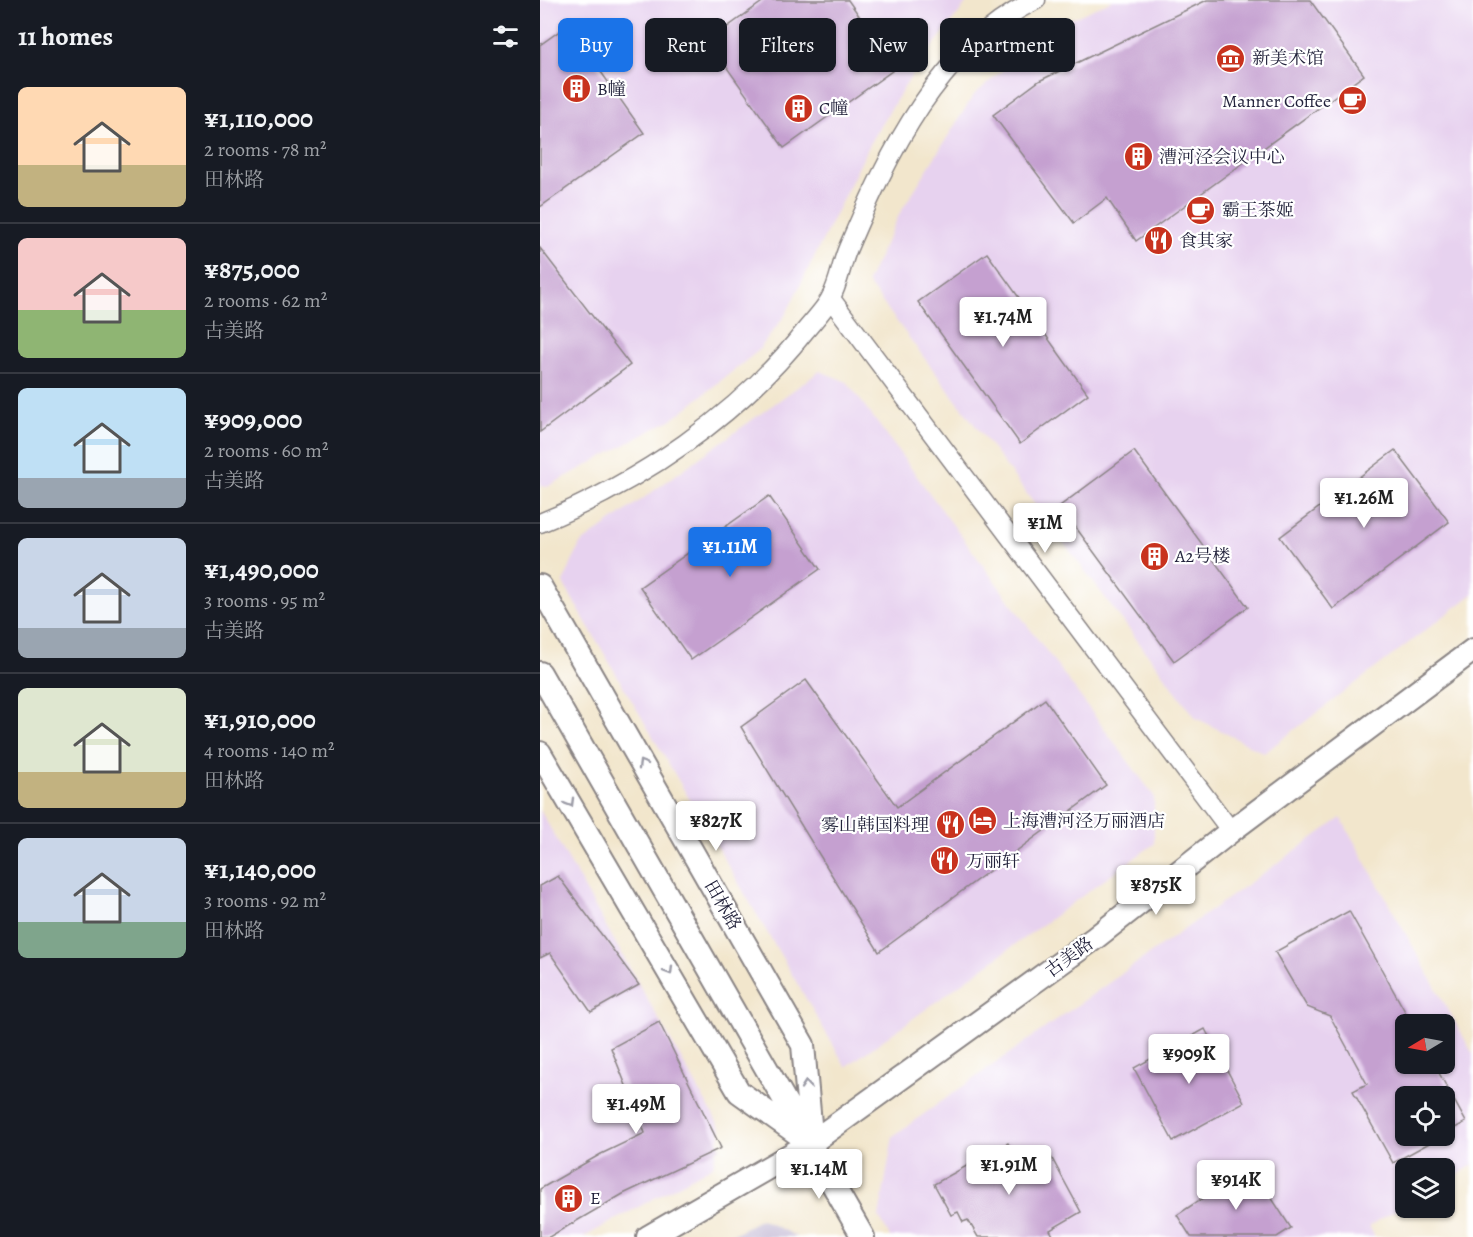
<!DOCTYPE html>
<meta charset="utf-8">
<style>
:root{--surface:#171b24;--page:#242831;--text:#f1f3f6;--muted:#9ea1a6;--line:#363941;--accent:#1a73e8}
body{margin:0;font-family:Alegreya,"Noto Serif SC",serif;background:var(--page);color:var(--text);height:100vh;display:flex;flex-direction:column;font-size:22px;white-space:nowrap}
*{box-sizing:border-box;margin:0}
p{font-size:20px;color:var(--muted)}
.icon{flex:none;width:33px;height:33px;fill:none;stroke:currentColor;stroke-width:2;stroke-linecap:round;stroke-linejoin:round}
.map{position:relative;flex:1;overflow:hidden}
.drawer{display:flex;flex-direction:column;background:var(--surface);width:540px}
.drawer>*{flex:none}
.hud{position:absolute;left:18px;top:18px;width:570px;height:54px;display:flex;gap:12px}
.needle{width:39px;rotate:260deg}
.tools{position:absolute;left:855px;top:1014px;display:grid;gap:12px}
.tools a{display:grid;place-items:center;width:60px;height:60px;border-radius:9px;background:var(--surface);box-shadow:0 2px 4px #0004;font-size:30px}
.price{position:absolute;translate:-50% -51px;padding:0 14px;border-radius:6px;background:#fff;color:#222;font-size:20px;line-height:39px;filter:drop-shadow(0 2px 3px #0008)}
.price::after{content:'';position:absolute;left:50%;top:36px;width:18px;height:14px;margin-left:-9px;background:inherit;clip-path:polygon(0 0,100% 0,50% 100%)}
.price.current{background:var(--accent);color:#fff}
ul{padding:0;list-style:none}
li{display:flex;align-items:center;gap:18px;height:150px;padding:0 18px}
li+li{border-top:2px solid var(--line)}
li span{display:grid;place-items:center;flex:none;width:168px;height:120px;border-radius:9px;color:#555}
li>.icon{margin-inline-start:auto}
span .icon{width:72px;height:72px;fill:#fffc;stroke-width:1}
li b{font-size:26px}
h2{display:flex;justify-content:space-between;align-items:center;height:72px;padding:0 18px;font-size:26px}
.tag{padding:0 21px;border-radius:9px;background:var(--surface);box-shadow:0 2px 4px #0004;font-size:21px;line-height:54px}
.tag.current{background:var(--accent);color:#fff}
main{display:flex;flex:1;min-height:0}
.map>svg:first-child{display:block}
.built{fill:#e7d2ef;fill-rule:evenodd}
.industrial{fill:#c8bfd8}
.building{fill:#c5a0d0}
.lines{fill:none;stroke-linecap:round;stroke-linejoin:round}
.minor-casing{stroke:#8a8484;stroke-width:21}
.tertiary-casing{stroke:#8a8484;stroke-width:26}
.minor{stroke:#fff;stroke-width:18}
.tertiary{stroke:#fff;stroke-width:22}
.oneway{stroke:#9c9ca7}
.labels{text-anchor:middle;stroke-width:4.5;stroke-linejoin:round;paint-order:stroke}
.poi-label{font-size:18px;fill:#22223b;stroke:#fff;text-anchor:start}
.street-label{font-size:18px;fill:#22223b;stroke:#fff}
</style>
<main>
<section class="drawer">
<h2>11 homes<svg class="icon" aria-label="filters" viewBox="0 0 24 24"><path d="M4 7h16M4 17h16"/><circle cx="9" cy="7" r="2"/><circle cx="15" cy="17" r="2"/></svg></h2>
<ul>
<li><span style="background:linear-gradient(#ffd9b3 65%,#c2b280 0)"><svg class="icon" aria-label="home" viewBox="0 0 24 24"><path d="M3 11l9-7 9 7M6 9v11h12V9"/></svg></span><div><b>¥1,110,000</b><p>2 rooms · 78 m²</p><p>田林路</p></div></li>
<li><span style="background:linear-gradient(#f6c9c9 60%,#8fb573 0)"><svg class="icon" aria-label="home" viewBox="0 0 24 24"><path d="M3 11l9-7 9 7M6 9v11h12V9"/></svg></span><div><b>¥875,000</b><p>2 rooms · 62 m²</p><p>古美路</p></div></li>
<li><span style="background:linear-gradient(#bfe0f5 75%,#9aa5b1 0)"><svg class="icon" aria-label="home" viewBox="0 0 24 24"><path d="M3 11l9-7 9 7M6 9v11h12V9"/></svg></span><div><b>¥909,000</b><p>2 rooms · 60 m²</p><p>古美路</p></div></li>
<li><span style="background:linear-gradient(#c9d6e8 75%,#9aa5b1 0)"><svg class="icon" aria-label="home" viewBox="0 0 24 24"><path d="M3 11l9-7 9 7M6 9v11h12V9"/></svg></span><div><b>¥1,490,000</b><p>3 rooms · 95 m²</p><p>古美路</p></div></li>
<li><span style="background:linear-gradient(#dfe7d0 70%,#c2b280 0)"><svg class="icon" aria-label="home" viewBox="0 0 24 24"><path d="M3 11l9-7 9 7M6 9v11h12V9"/></svg></span><div><b>¥1,910,000</b><p>4 rooms · 140 m²</p><p>田林路</p></div></li>
<li><span style="background:linear-gradient(#c9d6e8 70%,#7fa58c 0)"><svg class="icon" aria-label="home" viewBox="0 0 24 24"><path d="M3 11l9-7 9 7M6 9v11h12V9"/></svg></span><div><b>¥1,140,000</b><p>3 rooms · 92 m²</p><p>田林路</p></div></li>
</ul>
</section>
<div class="map">
<svg width="933" height="1237" viewBox="0 0 933 1237">
<rect width="100%" height="100%" fill="#fff"/>
<filter id="ink" filterUnits="userSpaceOnUse"><feTurbulence type="fractalNoise" baseFrequency=".0167" numOctaves="2"/><feDisplacementMap in="SourceGraphic" scale="12" xChannelSelector="R" yChannelSelector="G"/><feConvolveMatrix kernelMatrix="1 2 1 2 8 2 1 2 1" color-interpolation-filters="sRGB"/></filter>
<filter id="wash" filterUnits="userSpaceOnUse"><feTurbulence type="fractalNoise" baseFrequency=".008" numOctaves="4" result="noise"/><feDisplacementMap in="SourceGraphic" scale="24" xChannelSelector="R" yChannelSelector="G"/><feGaussianBlur stdDeviation="1.35" result="paint"/><feColorMatrix in="noise" values="0 0 0 0 0 0 0 0 0 0 0 0 0 0 0 0 0 1.4 0 .05"/><feComposite in="paint" operator="in"/></filter>
<g filter="url(#wash)">
<rect width="100%" height="100%" fill="#f2e6cc"/>
<path class="built" d="M 0,0 L 429,0 L 379,64 L 335,134 L 246,314 L 218,351 L 134,418 L 7,487 L 0,486 Z
M 573,0 L 933,0 L 933,594 L 724,753 L 656,718 L 327,282 L 360,213 L 433,96 L 511,28 Z
M 280,371 L 307,382 L 614,796 L 614,844 L 306,1067 L 23,583 L 40,544 Z
M 0,810 L 181,1129 L 173,1166 L 44,1237 L 0,1237 Z
M 801,818 L 933,1054 L 933,1165 L 905,1182 L 904,1168 L 866,1168 L 865,1205 L 829,1226 L 835,1237 L 350,1237 L 339,1217 L 353,1136 ZM 866,1024 L 904,1024 L 904,1064 L 866,1064 ZM 866,1096 L 904,1096 L 904,1136 L 866,1136 Z"/>
<path class="industrial" d="M 221,1219 L 257,1237 L 188,1237 Z"/>
<g id="blocks">
<path class="building" d="M 225,0 L 308,0 L 356,68 L 244,148 L 168,41 Z
M 667,0 L 770,0 L 824,75 L 596,241 L 567,198 L 534,223 L 453,115 L 499,81 Z
M 28,25 L 104,133 L 0,207 L 0,45 Z
M 0,248 L 90,365 L 0,432 Z
M 447,253 L 548,394 L 480,444 L 378,302 Z
M 855,450 L 909,522 L 793,609 L 740,537 Z
M 594,451 L 708,607 L 634,661 L 520,506 Z
M 229,496 L 280,569 L 151,660 L 100,587 Z
M 266,680 L 357,807 L 505,699 L 566,785 L 339,952 L 201,727 Z
M 18,876 L 99,985 L 51,1012 L 10,953 L 0,958 L 0,886 Z
M 809,911 L 872,1024 L 866,1024 L 866,1064 L 894,1064 L 926,1122 L 904,1134 L 904,1096 L 866,1096 L 866,1136 L 902,1136 L 853,1163 L 813,1091 L 827,1084 L 790,1016 L 767,1007 L 735,952 Z
M 119,1022 L 181,1148 L 83,1194 L 9,1237 L 0,1237 L 0,1189 L 61,1154 L 105,1133 L 71,1048 Z
M 665,1029 L 704,1102 L 633,1141 L 594,1068 Z
M 468,1143 L 482,1168 L 509,1153 L 541,1212 L 510,1230 L 514,1237 L 438,1237 L 428,1220 L 423,1222 L 418,1212 L 411,1215 L 394,1184 Z
M 711,1166 L 751,1228 L 737,1237 L 651,1237 L 637,1215 Z"/>
</g>
</g>
<g filter="url(#ink)">
<use href="#blocks" fill-opacity="0" stroke="#8a8484" stroke-width="1.5"/>
<g class="lines">
<defs>
<path id="minor" d="M 291,299 L 691,831
M 0,523 C 100,482 198,416 265,331 C 273,321 284,310 290,299 C 299,284 301,264 308,248 C 348,154 399,46 496,0"/>
<path id="tertiary" d="M 0,586 L 263,1045 L 271,1135
M 0,673 L 323,1237
M 0,753 L 199,1092 L 265,1139
M 108,1237 L 271,1143 L 555,938 L 691,831 L 933,650"/>
</defs>
<use href="#minor" class="minor-casing"/>
<use href="#tertiary" class="tertiary-casing"/>
<use href="#minor" class="minor"/>
<use href="#tertiary" class="tertiary"/>
</g>
<defs><path id="oneway-chevron" d="M-2-3.5L2.5 0L-2 3.5" fill="none" stroke-width="1.6" stroke-linecap="round" stroke-linejoin="round" transform="scale(1.5)"/></defs>
<g class="oneway">
<use href="#oneway-chevron" transform="translate(102 764) rotate(-120)"/>
<use href="#oneway-chevron" transform="translate(30 803) rotate(60)"/>
<use href="#oneway-chevron" transform="translate(129 971) rotate(60)"/>
<use href="#oneway-chevron" transform="translate(266 1085) rotate(-95)"/>
</g>
</g>
<defs>
<symbol id="museum-disc" viewBox="-11 -11 22 22"><circle r="9.5" fill="#c8321e" stroke="#fff"/><path d="M0-6L6-3V-2H-6V-3ZM-5-1h2V3h-2ZM-1-1h2V3h-2ZM3-1h2V3H3ZM-6 4H6V6H-6Z" fill="#fff"/></symbol>
<symbol id="building-disc" viewBox="-11 -11 22 22"><circle r="9.5" fill="#c8321e" stroke="#fff"/><path d="M-4-6H4V6H1V3H-1V6H-4ZM-2.5-4.3h1.7v1.8h-1.7ZM.8-4.3h1.7v1.8H.8ZM-2.5-1h1.7V.8h-1.7ZM.8-1h1.7V.8H.8Z" fill="#fff"/></symbol>
<symbol id="cafe-disc" viewBox="-11 -11 22 22"><circle r="9.5" fill="#c8321e" stroke="#fff"/><path d="M-5.5-4.5H6V0H3Q3 3.5 0 3.5H-2.5Q-5.5 3.5-5.5 0ZM3-3.2v2h1.7v-2ZM-6 4.5H4V6H-6Z" fill="#fff"/></symbol>
<symbol id="restaurant-disc" viewBox="-11 -11 22 22"><circle r="9.5" fill="#c8321e" stroke="#fff"/><path d="M-5-6h1v4h1v-4h1v4h1v-4h1v5L-1.5 .5V6h-2V.5L-5-1ZM5-6V6H3V1.5H1.5Q1.5-4 5-6Z" fill="#fff"/></symbol>
<symbol id="hotel-disc" viewBox="-11 -11 22 22"><circle r="9.5" fill="#c8321e" stroke="#fff"/><path d="M-6-4.5h1.5V1H6V5H4.5V3h-9V5H-6ZM-4 0a1.8 1.8 0 1 1 3.6 0ZM.5 0V-2.5h3Q6-2.5 6 0Z" fill="#fff"/></symbol>
</defs>
<g fill-rule="evenodd">
<use href="#museum-disc" x="674" y="42" width="33" height="33"/>
<use href="#building-disc" x="20" y="72" width="33" height="33"/>
<use href="#cafe-disc" x="796" y="84" width="33" height="33"/>
<use href="#building-disc" x="242" y="92" width="33" height="33"/>
<use href="#building-disc" x="582" y="140" width="33" height="33"/>
<use href="#cafe-disc" x="644" y="194" width="33" height="33"/>
<use href="#restaurant-disc" x="602" y="224" width="33" height="33"/>
<use href="#building-disc" x="598" y="540" width="33" height="33"/>
<use href="#hotel-disc" x="426" y="804" width="33" height="33"/>
<use href="#restaurant-disc" x="394" y="808" width="33" height="33"/>
<use href="#restaurant-disc" x="388" y="844" width="33" height="33"/>
<use href="#building-disc" x="12" y="1182" width="33" height="33"/>
</g>
<g class="labels">
<g class="poi-label">
<text x="712" y="64">新美术馆</text>
<text x="57" y="95">B幢</text>
<text x="791" y="107" text-anchor="end">Manner Coffee</text>
<text x="279" y="114">C幢</text>
<text x="619" y="163">漕河泾会议中心</text>
<text x="682" y="216">霸王茶姬</text>
<text x="639" y="247">食其家</text>
<text x="635" y="562">A2号楼</text>
<text x="463" y="827">上海漕河泾万丽酒店</text>
<text x="389" y="831" text-anchor="end">雾山韩国料理</text>
<text x="426" y="867">万丽轩</text>
<text x="50" y="1204">E</text>
</g>
<g class="street-label">
<text transform="translate(183 905) rotate(60)" y="6">田林路</text>
<text transform="translate(529 957) rotate(-36)" y="6">古美路</text>
</g>
</g>
</svg>
<div class="tools">
<a><svg class="needle" viewBox="-14 -14 28 28"><path d="M0-13l5 13h-10z" fill="#e53935"/><path d="M0 13l5-13h-10z" fill="#9ea1a6"/></svg></a>
<a><svg class="icon" aria-label="locate" viewBox="0 0 24 24"><circle cx="12" cy="12" r="6"/><path d="M12 2v4M12 18v4M2 12h4M18 12h4"/></svg></a>
<a><svg class="icon" aria-label="layers" viewBox="0 0 24 24"><path d="M12 4l9 5-9 5-9-5zM3 14l9 5 9-5"/></svg></a>
</div>
<b class="price" style="left:463px;top:348px">¥1.74M</b>
<b class="price" style="left:824px;top:529px">¥1.26M</b>
<b class="price" style="left:505px;top:554px">¥1M</b>
<b class="price current" style="left:190px;top:578px">¥1.11M</b>
<b class="price" style="left:176px;top:852px">¥827K</b>
<b class="price" style="left:616px;top:916px">¥875K</b>
<b class="price" style="left:649px;top:1085px">¥909K</b>
<b class="price" style="left:96px;top:1135px">¥1.49M</b>
<b class="price" style="left:469px;top:1196px">¥1.91M</b>
<b class="price" style="left:279px;top:1200px">¥1.14M</b>
<b class="price" style="left:696px;top:1211px">¥914K</b>
<div class="hud">
<a class="tag current">Buy</a>
<a class="tag">Rent</a>
<a class="tag">Filters</a>
<a class="tag">New</a>
<a class="tag">Apartment</a>
</div>
</div>
</main>
